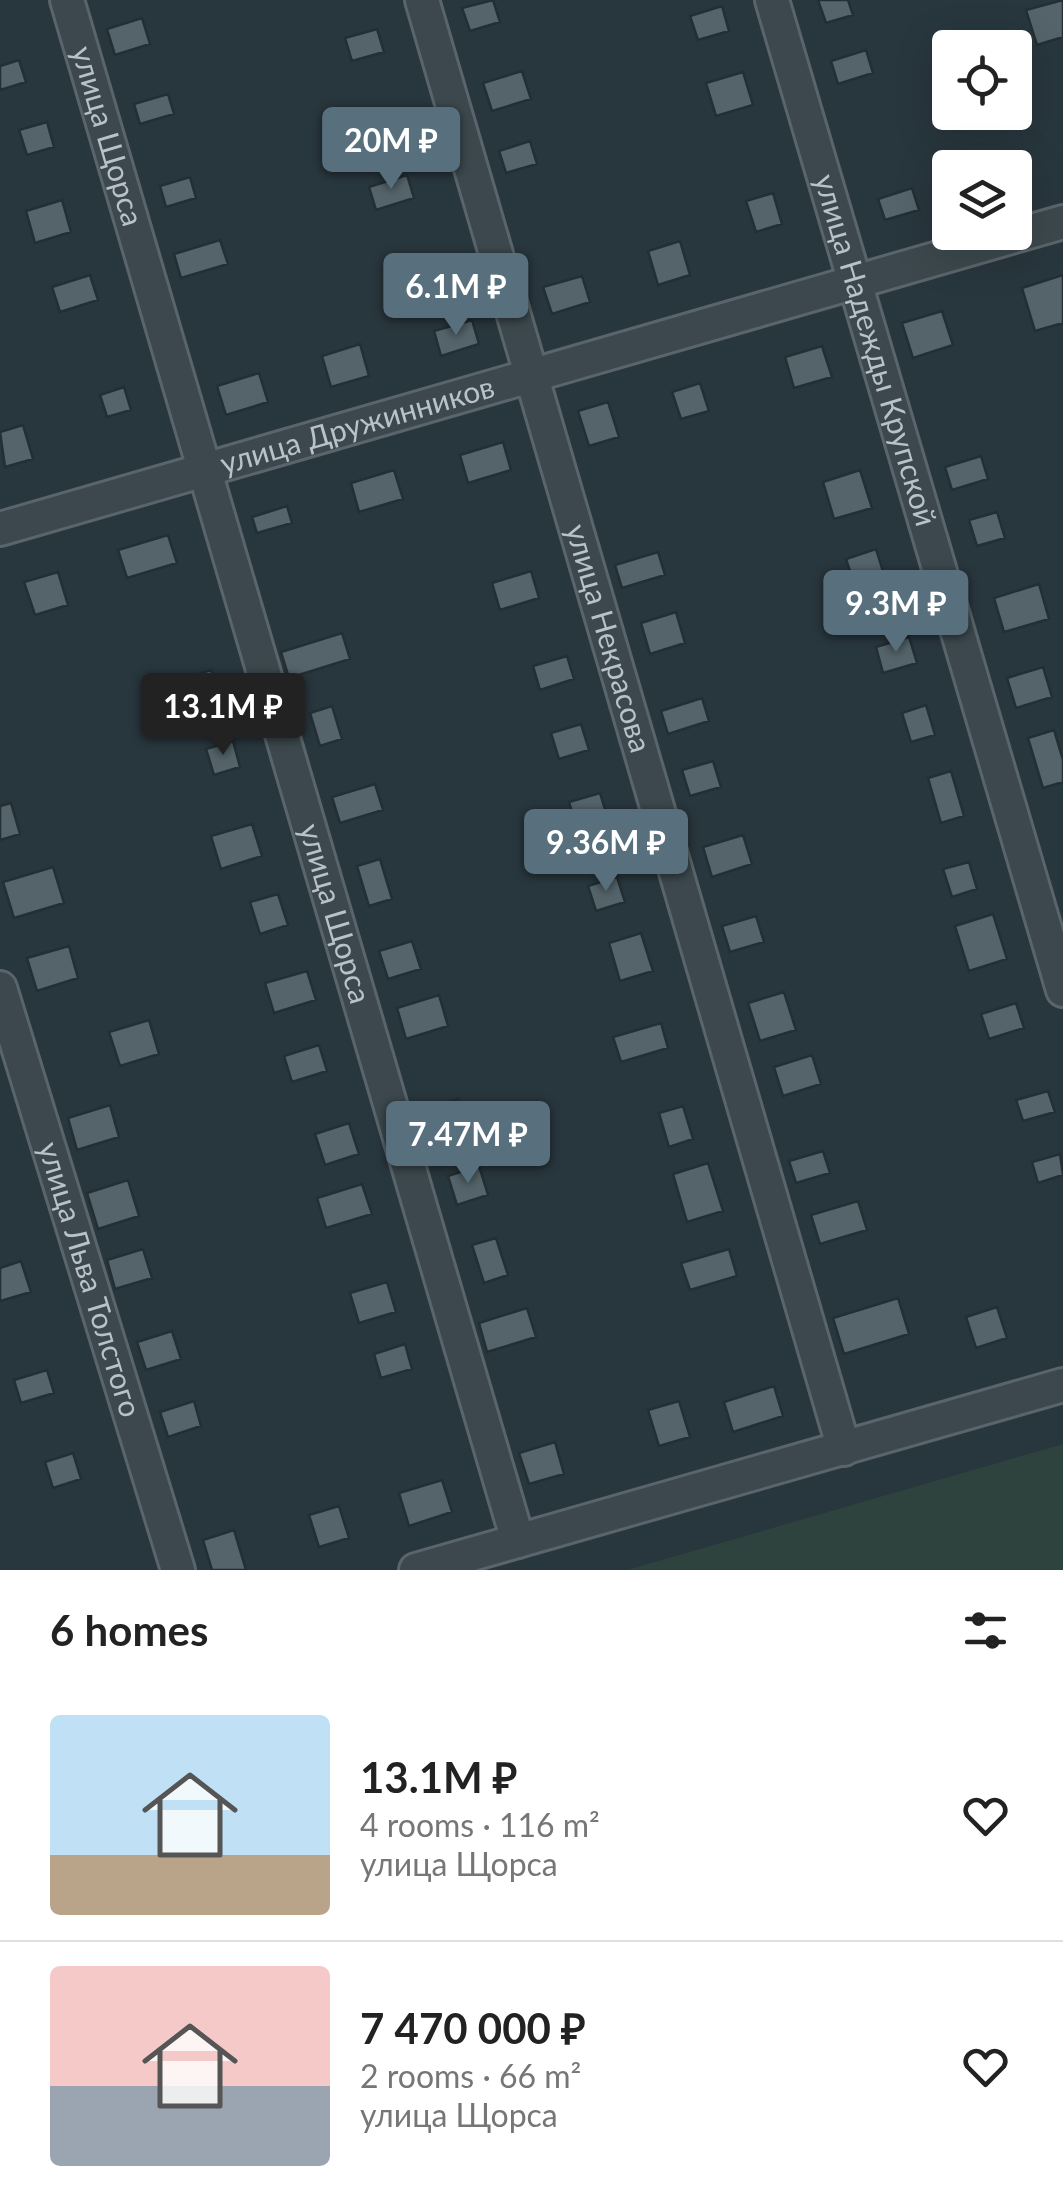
<!DOCTYPE html>
<meta charset="utf-8">
<style>
:root{--surface:#fff;--page:#f2f2f2;--text:#222;--muted:#767676;--line:#e0e0e0;--accent:#58707d}
body{margin:0;font-family:Lato,sans-serif;background:var(--page);color:var(--text);height:100vh;display:flex;flex-direction:column;font-size:38px;white-space:nowrap}
*{box-sizing:border-box;margin:0}
p{font-size:32px;color:var(--muted)}
.icon{flex:none;width:55px;height:55px;fill:none;stroke:currentColor;stroke-width:2;stroke-linecap:round;stroke-linejoin:round}
.map{position:relative;height:1570px;overflow:hidden}
.side{display:flex;flex-direction:column;background:var(--surface);flex:1}
.side>*{flex:none}
.tools{position:absolute;left:932px;top:30px;display:grid;gap:20px}
.tools a{display:grid;place-items:center;width:100px;height:100px;border-radius:10px;background:var(--surface);box-shadow:0 10px 40px #0002;font-size:50px}
.price{position:absolute;translate:-50% -85px;padding:0 22px;border-radius:10px;background:var(--accent);color:#fff;font-size:32px;line-height:65px;filter:drop-shadow(0 2px 5px #0008)}
.price::after{content:'';position:absolute;left:50%;top:60px;width:30px;height:22px;margin-left:-15px;background:inherit;clip-path:polygon(0 0,100% 0,50% 100%)}
.price.current{background:#222;color:#fff}
ul{padding:0;list-style:none}
li{display:flex;align-items:center;gap:30px;height:250px;padding:0 50px}
li+li{border-top:2px solid var(--line)}
li span{display:grid;place-items:center;flex:none;width:280px;height:200px;border-radius:10px;color:#555}
li>.icon{margin-inline-start:auto}
span .icon{width:120px;height:120px;fill:#fffc;stroke-width:1}
li b{font-size:42px}
h2{display:flex;justify-content:space-between;align-items:center;height:120px;padding:0 50px;font-size:42px}
.map>svg:first-child{display:block}
.green{fill:#2e433e}
.building{fill:#54646a;stroke:#232f34;stroke-width:2.5}
.lines{fill:none;stroke-linecap:round;stroke-linejoin:round}
.minor-casing{stroke:#5a656b;stroke-width:38}
.minor{stroke:#3c484d;stroke-width:32}
.labels{text-anchor:middle;stroke-width:10;stroke-linejoin:round;paint-order:stroke}
.street-label{font-size:30px;fill:#b8c2c8;stroke:#212d32}
</style>
<div class="map">
<svg width="1063" height="1570" viewBox="0 0 1063 1570">
<rect width="100%" height="100%" fill="#28363d"/>
<path class="green" d="M 1063,1444 L 1063,1570 L 627,1570 Z"/>
<path class="building" d="M 493,0 L 500,22 L 470,31 L 462,8 Z
M 818,0 L 848,0 L 853,15 L 826,23 Z
M 1063,0 L 1063,37 L 1037,45 L 1026,10 Z
M 722,6 L 729,31 L 698,40 L 690,16 Z
M 142,18 L 150,44 L 115,55 L 107,29 Z
M 377,29 L 384,52 L 352,61 L 345,38 Z
M 866,50 L 873,73 L 838,84 L 831,61 Z
M 19,60 L 26,82 L 0,90 L 0,66 Z
M 522,71 L 531,99 L 492,111 L 483,83 Z
M 743,72 L 753,105 L 716,116 L 706,83 Z
M 168,94 L 174,114 L 140,124 L 134,104 Z
M 405,112 L 413,137 L 383,146 L 375,121 Z
M 47,122 L 54,147 L 27,155 L 19,130 Z
M 530,141 L 537,164 L 506,173 L 499,151 Z
M 407,175 L 414,198 L 376,210 L 369,187 Z
M 190,177 L 196,198 L 166,207 L 160,186 Z
M 912,188 L 919,210 L 885,220 L 878,199 Z
M 773,193 L 782,224 L 756,232 L 746,201 Z
M 62,200 L 71,232 L 35,243 L 26,211 Z
M 220,240 L 228,264 L 181,278 L 174,254 Z
M 680,241 L 690,275 L 658,285 L 648,251 Z
M 90,275 L 98,300 L 60,312 L 52,287 Z
M 1063,275 L 1063,323 L 1035,331 L 1022,288 Z
M 582,276 L 590,302 L 552,314 L 543,287 Z
M 942,311 L 953,345 L 913,358 L 902,323 Z
M 472,320 L 479,344 L 441,356 L 434,331 Z
M 360,344 L 369,376 L 331,387 L 322,356 Z
M 822,346 L 832,377 L 794,388 L 785,357 Z
M 259,373 L 268,402 L 226,415 L 217,386 Z
M 700,383 L 709,411 L 681,419 L 672,392 Z
M 124,387 L 131,410 L 107,417 L 100,395 Z
M 608,402 L 619,437 L 589,446 L 578,411 Z
M 23,425 L 33,459 L 5,467 L 0,432 Z
M 503,442 L 511,470 L 468,483 L 460,455 Z
M 981,456 L 988,479 L 952,490 L 945,467 Z
M 394,470 L 403,499 L 359,512 L 351,483 Z
M 860,470 L 872,508 L 834,519 L 823,482 Z
M 287,506 L 292,523 L 257,533 L 252,517 Z
M 997,512 L 1005,538 L 977,546 L 969,520 Z
M 168,535 L 177,563 L 127,578 L 118,550 Z
M 876,549 L 885,578 L 855,587 L 846,559 Z
M 658,552 L 665,575 L 622,588 L 615,565 Z
M 531,571 L 539,598 L 500,610 L 492,583 Z
M 58,572 L 68,605 L 35,615 L 24,582 Z
M 1039,584 L 1049,619 L 1004,632 L 994,598 Z
M 676,612 L 685,643 L 650,654 L 641,623 Z
M 342,633 L 350,659 L 289,678 L 281,652 Z
M 909,637 L 917,663 L 883,673 L 876,647 Z
M 567,656 L 574,679 L 540,690 L 533,666 Z
M 1043,667 L 1052,697 L 1016,708 L 1007,678 Z
M 211,670 L 219,698 L 180,710 L 172,682 Z
M 702,698 L 709,721 L 668,734 L 661,711 Z
M 926,705 L 935,735 L 911,742 L 902,713 Z
M 332,706 L 342,739 L 320,746 L 310,713 Z
M 581,724 L 589,750 L 559,759 L 551,733 Z
M 1054,730 L 1063,760 L 1063,782 L 1043,788 L 1028,738 Z
M 233,741 L 240,767 L 214,775 L 206,749 Z
M 713,761 L 721,787 L 690,796 L 682,770 Z
M 951,771 L 964,816 L 941,823 L 928,778 Z
M 375,784 L 383,810 L 340,823 L 332,797 Z
M 600,793 L 615,842 L 584,852 L 569,802 Z
M 11,803 L 20,834 L 0,840 L 0,806 Z
M 252,824 L 262,856 L 221,869 L 211,836 Z
M 743,835 L 752,864 L 712,877 L 703,847 Z
M 380,859 L 392,899 L 369,906 L 357,866 Z
M 969,862 L 977,889 L 952,897 L 943,869 Z
M 53,867 L 64,903 L 14,918 L 3,882 Z
M 617,877 L 625,902 L 596,911 L 588,886 Z
M 278,894 L 288,925 L 260,934 L 250,902 Z
M 993,914 L 1007,959 L 969,971 L 955,926 Z
M 756,916 L 764,942 L 730,952 L 722,926 Z
M 641,933 L 653,971 L 620,981 L 609,943 Z
M 412,941 L 421,969 L 388,979 L 379,951 Z
M 69,946 L 78,978 L 37,991 L 27,958 Z
M 307,971 L 316,1000 L 274,1013 L 265,983 Z
M 784,992 L 796,1030 L 760,1041 L 748,1003 Z
M 439,995 L 448,1026 L 406,1039 L 397,1008 Z
M 1016,1003 L 1024,1028 L 989,1039 L 981,1014 Z
M 149,1020 L 159,1054 L 120,1066 L 109,1032 Z
M 661,1023 L 668,1048 L 621,1062 L 613,1037 Z
M 319,1045 L 327,1071 L 292,1082 L 284,1056 Z
M 812,1055 L 821,1084 L 783,1096 L 774,1067 Z
M 1048,1091 L 1055,1112 L 1023,1121 L 1016,1100 Z
M 458,1099 L 464,1120 L 432,1130 L 425,1109 Z
M 110,1105 L 119,1137 L 77,1150 L 68,1118 Z
M 683,1106 L 693,1139 L 669,1147 L 659,1113 Z
M 349,1123 L 359,1154 L 325,1165 L 315,1134 Z
M 823,1151 L 830,1173 L 796,1183 L 789,1161 Z
M 1060,1154 L 1063,1175 L 1038,1183 L 1032,1162 Z
M 708,1163 L 723,1211 L 687,1222 L 673,1174 Z
M 479,1166 L 488,1195 L 457,1205 L 448,1176 Z
M 128,1180 L 139,1216 L 98,1229 L 87,1193 Z
M 362,1184 L 372,1214 L 326,1228 L 317,1198 Z
M 858,1201 L 867,1230 L 820,1244 L 811,1215 Z
M 496,1238 L 508,1275 L 484,1283 L 472,1245 Z
M 143,1249 L 152,1278 L 115,1289 L 107,1260 Z
M 729,1249 L 737,1276 L 690,1290 L 681,1263 Z
M 21,1261 L 31,1292 L 0,1301 L 0,1268 Z
M 387,1282 L 396,1312 L 359,1323 L 350,1293 Z
M 898,1298 L 909,1334 L 844,1354 L 833,1318 Z
M 997,1307 L 1007,1338 L 976,1348 L 966,1317 Z
M 527,1308 L 536,1337 L 487,1352 L 479,1323 Z
M 172,1331 L 181,1359 L 146,1370 L 137,1342 Z
M 405,1344 L 412,1369 L 381,1378 L 374,1354 Z
M 47,1370 L 54,1393 L 21,1403 L 14,1380 Z
M 774,1386 L 783,1416 L 733,1432 L 724,1402 Z
M 194,1401 L 201,1426 L 168,1437 L 160,1412 Z
M 679,1401 L 690,1437 L 659,1446 L 648,1410 Z
M 555,1442 L 564,1474 L 529,1484 L 519,1453 Z
M 73,1453 L 81,1479 L 53,1488 L 45,1462 Z
M 442,1480 L 452,1512 L 409,1526 L 399,1493 Z
M 339,1506 L 349,1538 L 319,1547 L 309,1515 Z
M 234,1530 L 246,1570 L 212,1570 L 203,1540 Z"/>
<g class="lines">
<defs>
<g id="minor">
<path id="s1" d="M 67,0 L 518,1541"/>
<path id="s2" d="M 422,0 L 844,1449"/>
<path id="s3" d="M 772,0 L 1063,990"/>
<path id="s4" d="M 0,529 L 1063,222"/>
<path id="s5" d="M 0,988 L 178,1570"/>
<path d="M 416,1570 L 1063,1385"/>
</g>
</defs>
<use href="#minor" class="minor-casing"/>
<use href="#minor" class="minor"/>
</g>
<g class="labels">
<g class="street-label">
<text dy="10" stroke="none"><textPath href="#s1" startOffset="142">улица Щорса</textPath></text>
<text dy="10" stroke="none"><textPath href="#s3" startOffset="365">улица Надежды Крупской</textPath></text>
<text dy="10" stroke="none"><textPath href="#s4" startOffset="372">улица Дружинников</textPath></text>
<text dy="10" stroke="none"><textPath href="#s2" startOffset="665">улица Некрасова</textPath></text>
<text dy="10" stroke="none"><textPath href="#s1" startOffset="952">улица Щорса</textPath></text>
<text dy="10" stroke="none"><textPath href="#s5" startOffset="305">улица Льва Толстого</textPath></text>
</g>
</g>
</svg>
<div class="tools">
<a><svg class="icon" aria-label="locate" viewBox="0 0 24 24"><circle cx="12" cy="12" r="6"/><path d="M12 2v4M12 18v4M2 12h4M18 12h4"/></svg></a>
<a><svg class="icon" aria-label="layers" viewBox="0 0 24 24"><path d="M12 4l9 5-9 5-9-5zM3 14l9 5 9-5"/></svg></a>
</div>
<b class="price" style="left:391px;top:192px">20M ₽</b>
<b class="price" style="left:456px;top:338px">6.1M ₽</b>
<b class="price" style="left:896px;top:655px">9.3M ₽</b>
<b class="price current" style="left:223px;top:758px">13.1M ₽</b>
<b class="price" style="left:606px;top:894px">9.36M ₽</b>
<b class="price" style="left:468px;top:1186px">7.47M ₽</b>
</div>
<section class="side">
<h2>6 homes<svg class="icon" aria-label="filters" viewBox="0 0 24 24"><path d="M4 7h16M4 17h16"/><circle cx="9" cy="7" r="2"/><circle cx="15" cy="17" r="2"/></svg></h2>
<ul>
<li><span style="background:linear-gradient(#bfe0f5 70%,#b9a48a 0)"><svg class="icon" aria-label="home" viewBox="0 0 24 24"><path d="M3 11l9-7 9 7M6 9v11h12V9"/></svg></span><div><b>13.1M ₽</b><p>4 rooms · 116 m²</p><p>улица Щорса</p></div><svg class="icon" aria-label="heart" viewBox="0 0 24 24"><path d="M12 20l-8-8c-3-5 5-10 8-4 3-6 11-1 8 4z"/></svg></li>
<li><span style="background:linear-gradient(#f6c9c9 60%,#9aa5b1 0)"><svg class="icon" aria-label="home" viewBox="0 0 24 24"><path d="M3 11l9-7 9 7M6 9v11h12V9"/></svg></span><div><b>7 470 000 ₽</b><p>2 rooms · 66 m²</p><p>улица Щорса</p></div><svg class="icon" aria-label="heart" viewBox="0 0 24 24"><path d="M12 20l-8-8c-3-5 5-10 8-4 3-6 11-1 8 4z"/></svg></li>
</ul>
</section>
